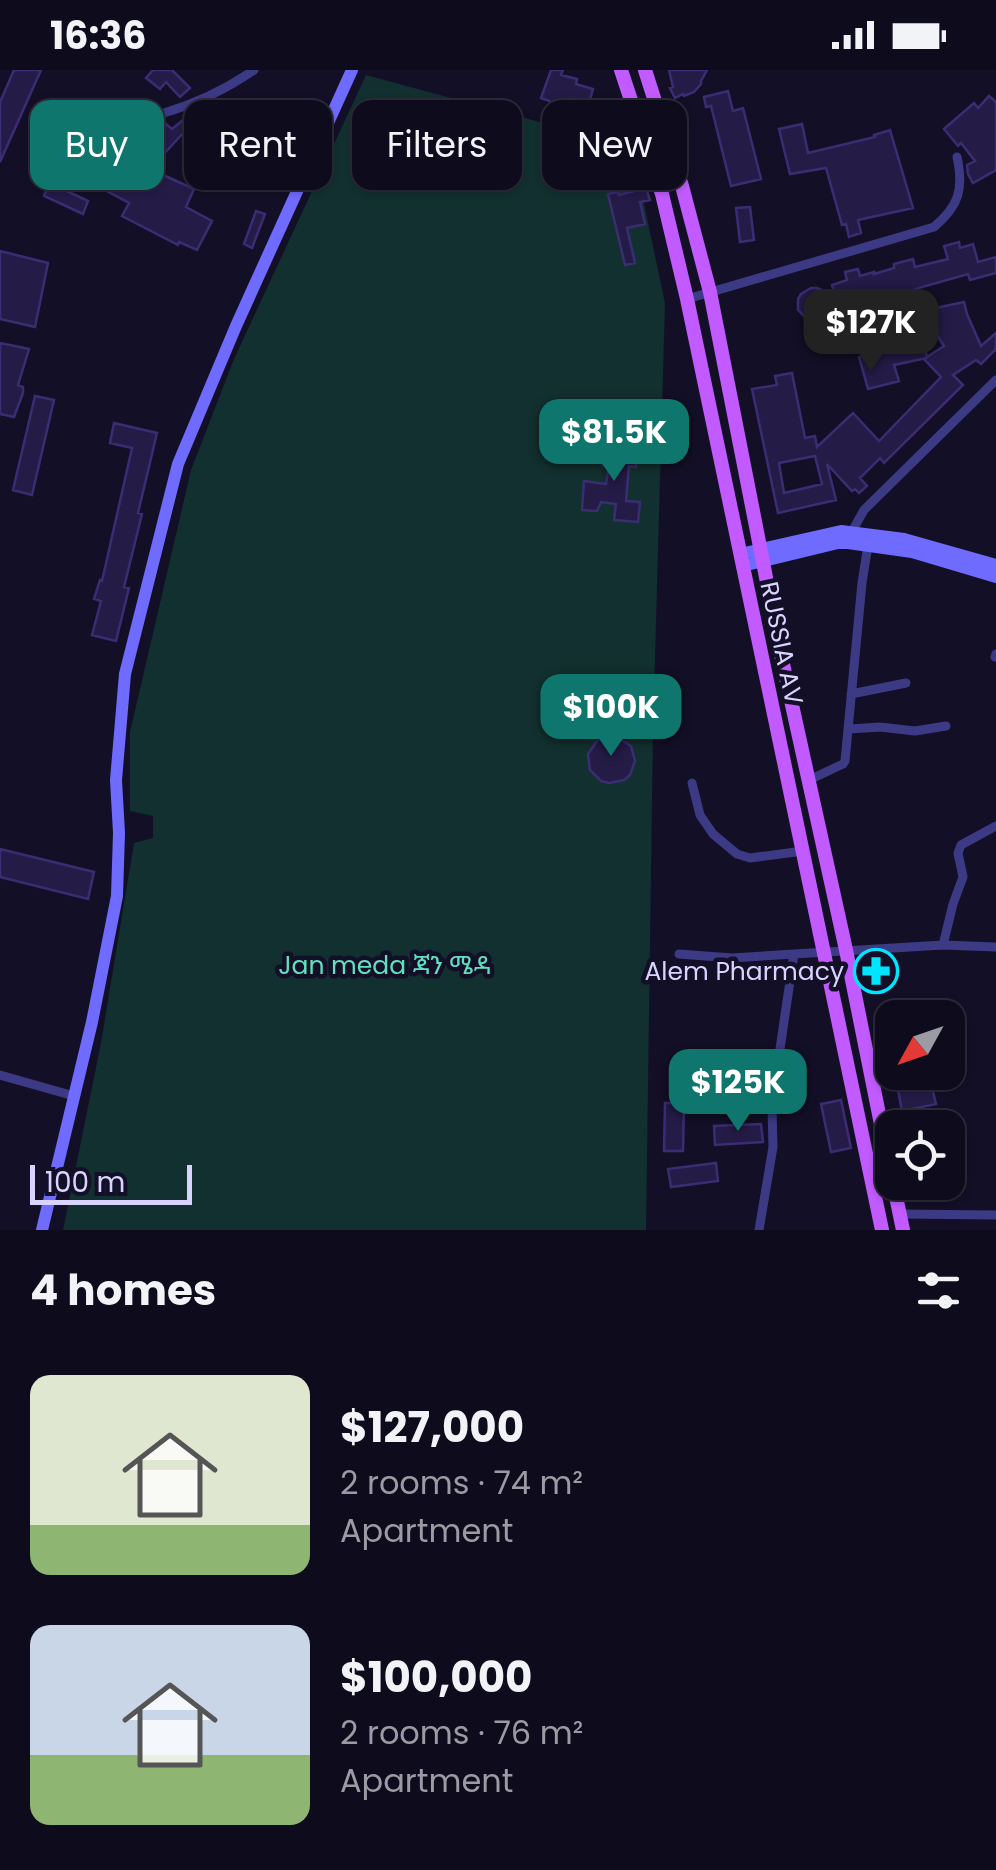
<!DOCTYPE html>
<meta charset="utf-8">
<style>
:root{--surface:#0e0b1c;--page:#1c1929;--text:#f1f3f6;--muted:#9b9ba3;--line:#2e2b3b;--accent:#0f766e}
body{margin:0;font-family:Poppins,"Noto Sans Ethiopic",sans-serif;background:var(--page);color:var(--text);height:100vh;display:flex;flex-direction:column;font-size:38px;white-space:nowrap}
*{box-sizing:border-box;margin:0}
p{font-size:32px;color:var(--muted)}
.icon{flex:none;width:55px;height:55px;fill:none;stroke:currentColor;stroke-width:2;stroke-linecap:round;stroke-linejoin:round}
.map{position:relative;height:1160px;overflow:hidden}
.sheet{display:flex;flex-direction:column;background:var(--surface);flex:1}
.sheet>*{flex:none}
.banner{position:absolute;left:30px;top:30px;width:938px;height:90px;display:flex;gap:20px}
.needle{width:65px;rotate:230deg}
.controls{position:absolute;left:875px;top:930px;display:grid;gap:20px}
.controls a{display:grid;place-items:center;width:90px;height:90px;border-radius:20px;background:var(--surface);box-shadow:0 2px 8px #0004,0 0 0 2px var(--line);font-size:50px}
.scale{position:absolute;left:30px;bottom:25px;width:162px;box-sizing:border-box;padding-left:10px;border:5px solid #d9d4ff;border-top:0;font-size:28px;line-height:35px;white-space:nowrap;color:#d9d4ff;-webkit-text-stroke:8px #130f26;paint-order:stroke}
.price{position:absolute;translate:-50% -85px;padding:0 22px;border-radius:20px;background:var(--accent);color:#fff;font-size:32px;line-height:65px;filter:drop-shadow(0 2px 5px #0008)}
.price::after{content:'';position:absolute;left:50%;top:60px;width:30px;height:22px;margin-left:-15px;background:inherit;clip-path:polygon(0 0,100% 0,50% 100%)}
.price.on{background:#222;color:#fff}
ul{padding:0;list-style:none}
li{display:flex;align-items:center;gap:30px;height:250px;padding:0 30px}
li span{display:grid;place-items:center;flex:none;width:280px;height:200px;border-radius:20px;color:#555}
li>.icon{margin-inline-start:auto}
span .icon{width:120px;height:120px;fill:#fffc;stroke-width:1}
li b{font-size:42px}
h2{display:flex;justify-content:space-between;align-items:center;height:120px;padding:0 30px;font-size:42px}
.tag{padding:0 35px;border-radius:20px;background:var(--surface);box-shadow:0 2px 8px #0004,0 0 0 2px var(--line);font-size:35px;line-height:90px}
.tag.on{background:var(--accent);color:#fff}
.status{display:flex;justify-content:space-between;align-items:center;height:70px;padding:0 50px;background:var(--surface);direction:ltr}
.status svg{height:28px;fill:currentColor}
.map>svg:first-child{display:block}
.green{fill:#12302f}
.building{fill:#241b47;stroke:#3b2d73;stroke-width:2.5;fill-rule:evenodd}
.lines{fill:none;stroke-linecap:round;stroke-linejoin:round}
.street{stroke:#3d3a85;stroke-width:9}
.secondary{stroke:#6f6bff;stroke-width:12}
.primary{stroke:#c25bff;stroke-width:14}
.labels{text-anchor:middle;stroke-width:9;stroke-linejoin:round;paint-order:stroke}
.street-label{font-size:25px;fill:#d9d4ff;stroke:#130f26}
.park-label{font-size:25px;fill:#5fe0c0;stroke:#130f26}
.poi-label{font-size:25px;fill:#d9d4ff;stroke:#130f26;text-anchor:end}
</style>
<div class="status"><b>16:36</b><svg viewBox="0 0 49 12"><path d="M0 12V9h3v3zM5 12V6h3v6zM10 12V3h3v9zM15 12V0h3v12zM26 1h20v11H26zM47 4h2v5h-2z"/></svg></div>
<div class="map">
<svg width="996" height="1160" viewBox="0 0 996 1160">
<rect width="100%" height="100%" fill="#130f26"/>
<path class="green" d="M 366,5 L 632,77 L 665,233 L 653,659 L 646,1160 L 63,1160 L 101,973 L 134,773 L 153,768 L 153,746 L 130,741 L 130,662 L 191,400 L 234,289 Z"/>
<path class="building" d="M 14,0 L 41,0 L 0,92 L 0,32 Z
M 153,0 L 172,0 L 190,18 L 180,27 L 166,12 L 160,19 L 146,8 Z
M 551,0 L 563,0 L 561,5 L 577,9 L 576,14 L 593,19 L 589,33 L 574,29 L 571,45 L 561,42 L 563,36 L 541,28 Z
M 669,0 L 707,0 L 701,11 L 701,14 L 694,22 L 684,26 L 683,24 L 675,28 L 670,18 L 673,17 Z
M 728,21 L 733,41 L 743,38 L 761,109 L 731,116 L 711,36 L 706,37 L 704,27 Z
M 989,26 L 996,32 L 996,100 L 973,113 L 968,104 L 967,95 L 975,91 L 961,73 L 958,76 L 944,59 L 974,33 L 978,38 Z
M 216,36 L 255,51 L 248,69 L 245,68 L 243,75 L 218,66 L 214,82 L 233,90 L 225,107 L 191,92 Z
M 193,42 L 200,51 L 187,63 L 185,61 L 150,99 L 194,119 L 186,137 L 212,151 L 197,180 L 179,172 L 178,175 L 122,146 L 129,133 L 105,120 L 114,104 L 119,107 L 133,82 L 127,77 L 156,46 L 172,59 Z
M 802,54 L 808,83 L 875,67 L 874,65 L 890,60 L 913,138 L 858,150 L 861,163 L 849,167 L 846,154 L 842,155 L 826,98 L 790,104 L 779,59 Z
M 276,57 L 292,65 L 279,90 L 263,82 Z
M 50,113 L 88,131 L 83,144 L 44,126 Z
M 646,118 L 650,130 L 640,132 L 645,154 L 627,158 L 635,193 L 625,195 L 608,124 L 618,122 L 619,125 Z
M 750,137 L 754,170 L 740,172 L 736,138 Z
M 256,141 L 265,144 L 252,178 L 244,174 Z
M 959,172 L 960,178 L 973,174 L 978,192 L 996,187 L 996,203 L 970,210 L 968,204 L 915,219 L 919,235 L 913,228 L 927,287 L 944,276 L 921,241 L 964,232 L 967,244 L 981,276 L 996,263 L 996,279 L 981,294 L 976,290 L 953,305 L 963,315 L 884,393 L 880,388 L 860,408 L 867,416 L 859,423 L 855,419 L 852,421 L 827,394 L 836,430 L 778,443 L 752,319 L 777,315 L 775,306 L 792,303 L 805,368 L 815,366 L 817,377 L 853,343 L 879,371 L 941,307 L 924,289 L 927,288 L 894,295 L 899,311 L 868,319 L 859,287 L 862,286 L 853,248 L 842,251 L 838,235 L 824,249 L 819,251 L 809,251 L 798,240 L 798,229 L 801,224 L 811,218 L 817,218 L 835,225 L 832,215 L 847,210 L 845,202 L 858,199 L 860,206 L 874,202 L 874,204 L 894,198 L 894,194 L 913,189 L 915,197 L 948,189 L 944,176 ZM 815,386 L 822,414 L 784,423 L 779,393 Z
M 0,181 L 48,193 L 35,257 L 0,249 Z
M 0,273 L 29,279 L 18,315 L 23,317 L 23,323 L 14,347 L 0,344 Z
M 35,326 L 54,330 L 32,425 L 13,420 Z
M 114,353 L 157,363 L 138,443 L 142,444 L 124,517 L 129,518 L 116,571 L 92,565 L 101,531 L 94,529 L 100,510 L 102,511 L 132,378 L 110,373 Z
M 604,375 L 639,378 L 636,397 L 629,396 L 626,431 L 640,432 L 638,452 L 614,450 L 616,434 L 601,432 L 597,441 L 582,440 L 584,411 L 606,414 L 609,396 L 602,395 Z
M 608,609 L 624,611 L 631,616 L 638,630 L 635,646 L 630,652 L 616,661 L 600,654 L 594,649 L 589,633 L 595,618 Z
M 611,663 L 631,676 L 635,691 L 630,705 L 624,710 L 609,713 L 601,711 L 590,700 L 588,684 L 597,671 Z
M 0,779 L 94,802 L 88,829 L 0,807 Z
M 931,1013 L 936,1034 L 902,1041 L 898,1020 Z
M 841,1030 L 851,1078 L 831,1082 L 821,1034 Z
M 665,1033 L 684,1033 L 683,1081 L 664,1081 Z
M 761,1054 L 763,1072 L 715,1075 L 714,1056 Z
M 716,1093 L 718,1111 L 671,1117 L 668,1099 Z"/>
<g class="lines">
<path class="street" d="M 164,43 C 198,33 225,20 254,0
M 687,229 L 934,157 C 959,136 964,119 957,87
M 851,463 L 864,440 L 996,310
M 995,587 L 996,584
M 851,624 L 906,613
M 849,659 L 880,657 L 915,661 L 946,656
M 809,710 L 843,694 L 845,691 L 862,513 L 868,475
M 692,713 L 700,745 L 713,764 L 737,784 L 750,788 L 803,781
M 943,875 L 953,834 L 963,807 L 958,783 L 961,775 L 996,756
M 679,884 L 732,888 L 794,884
M 0,1005 L 74,1026
M 900,1144 L 996,1145
M 759,1160 L 773,1077 L 772,1038 L 777,999 L 794,884 L 943,875 L 996,877"/>
<path class="secondary" d="M 740,484 L 841,461 L 904,469 L 996,495
M 742,496 L 838,473 L 848,473 L 912,482 L 996,507
M 42,1160 L 92,952 L 117,826 L 119,763 L 116,710 L 125,604 L 178,394 L 236,256 L 352,0"/>
<path class="primary" d="M 621,0 L 662,124 L 687,229 L 882,1160
M 645,0 L 682,116 L 710,222 L 783,594 L 846,880 L 892,1109
M 893,1112 L 903,1160"/>
</g>
<defs>
<symbol id="pharmacy-ring" viewBox="-11 -11 22 22"><circle r="9.5" fill="#130f26" stroke="#00e5ff" stroke-width="1.5"/><path d="M-2-6h4v4h4v4h-4v4h-4v-4h-4v-4h4Z" fill="#00e5ff"/></symbol>
</defs>
<g fill-rule="evenodd">
<use href="#pharmacy-ring" x="851" y="876" width="50" height="50"/>
</g>
<g class="labels">
<g class="street-label">
<text transform="translate(782 573) rotate(78)" y="9">RUSSIA AV</text>
</g>
<g class="park-label">
<text x="385" y="904">Jan meda ጃን ሜዳ</text>
</g>
<g class="poi-label">
<text x="844" y="910">Alem Pharmacy</text>
</g>
</g>
</svg>
<div class="controls">
<a><svg class="needle" viewBox="-14 -14 28 28"><path d="M0-13l5 13h-10z" fill="#e53935"/><path d="M0 13l5-13h-10z" fill="#9b9ba3"/></svg></a>
<a><svg class="icon" aria-label="locate" viewBox="0 0 24 24"><circle cx="12" cy="12" r="6"/><path d="M12 2v4M12 18v4M2 12h4M18 12h4"/></svg></a>
</div>
<div class="scale">100 m</div>
<b class="price on" style="left:871px;top:304px">$127K</b>
<b class="price" style="left:614px;top:414px">$81.5K</b>
<b class="price" style="left:611px;top:689px">$100K</b>
<b class="price" style="left:738px;top:1064px">$125K</b>
<div class="banner">
<a class="tag on">Buy</a>
<a class="tag">Rent</a>
<a class="tag">Filters</a>
<a class="tag">New</a>
</div>
</div>
<section class="sheet">
<h2>4 homes<svg class="icon" aria-label="filters" viewBox="0 0 24 24"><path d="M4 7h16M4 17h16"/><circle cx="9" cy="7" r="2"/><circle cx="15" cy="17" r="2"/></svg></h2>
<ul>
<li><span style="background:linear-gradient(#dfe7d0 75%,#8fb573 0)"><svg class="icon" aria-label="home" viewBox="0 0 24 24"><path d="M3 11l9-7 9 7M6 9v11h12V9"/></svg></span><div><b>$127,000</b><p>2 rooms · 74 m²</p><p>Apartment</p></div></li>
<li><span style="background:linear-gradient(#c9d6e8 65%,#8fb573 0)"><svg class="icon" aria-label="home" viewBox="0 0 24 24"><path d="M3 11l9-7 9 7M6 9v11h12V9"/></svg></span><div><b>$100,000</b><p>2 rooms · 76 m²</p><p>Apartment</p></div></li>
</ul>
</section>
